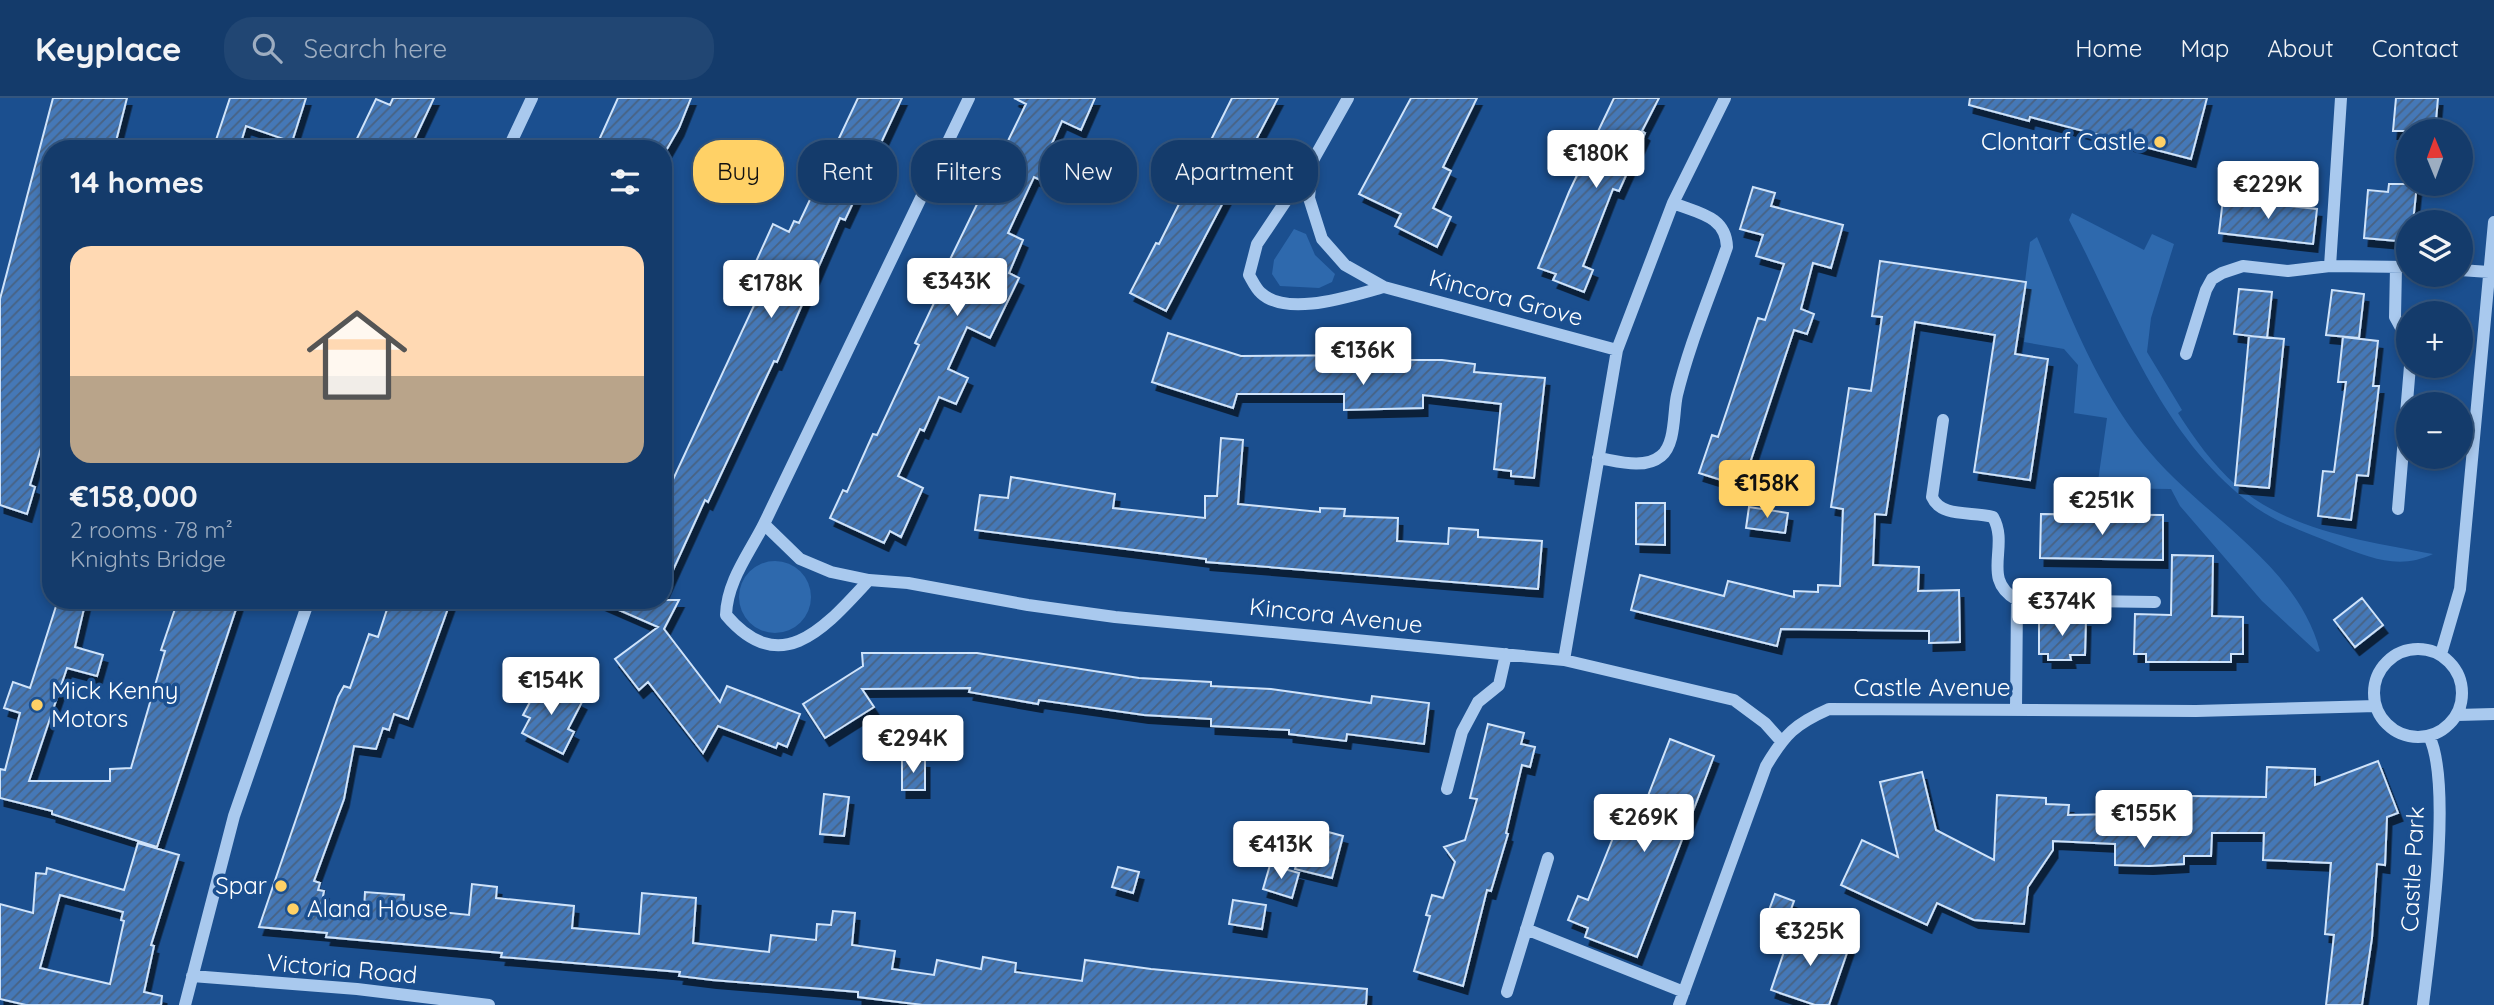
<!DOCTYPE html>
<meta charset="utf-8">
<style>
:root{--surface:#143b6b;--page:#214673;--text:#f1f3f6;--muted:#9dadc1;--line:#33557e;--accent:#ffd166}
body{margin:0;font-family:Quicksand,sans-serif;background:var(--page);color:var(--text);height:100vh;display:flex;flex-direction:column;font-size:26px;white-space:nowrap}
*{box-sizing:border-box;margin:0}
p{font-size:23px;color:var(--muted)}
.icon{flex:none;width:38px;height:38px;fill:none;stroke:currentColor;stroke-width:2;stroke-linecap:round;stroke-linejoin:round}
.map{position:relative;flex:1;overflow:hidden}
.side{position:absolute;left:42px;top:42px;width:630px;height:469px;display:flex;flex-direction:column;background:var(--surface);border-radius:28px;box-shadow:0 4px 10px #0003,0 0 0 2px var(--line)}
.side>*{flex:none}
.banner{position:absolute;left:693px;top:42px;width:665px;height:63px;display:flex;gap:14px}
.needle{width:46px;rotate:359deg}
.controls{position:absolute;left:2396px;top:21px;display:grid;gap:14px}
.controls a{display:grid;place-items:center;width:77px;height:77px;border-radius:50%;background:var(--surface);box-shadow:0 4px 10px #0003,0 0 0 2px var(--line);font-size:35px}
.price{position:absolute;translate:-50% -60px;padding:0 16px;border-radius:7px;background:#fff;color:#222;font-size:23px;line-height:46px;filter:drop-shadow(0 2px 4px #0008)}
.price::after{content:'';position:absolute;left:50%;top:42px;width:21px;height:16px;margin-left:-10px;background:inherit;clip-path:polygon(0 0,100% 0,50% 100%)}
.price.on{background:var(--accent);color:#111}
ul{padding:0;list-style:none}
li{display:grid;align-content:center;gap:14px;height:371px;padding:0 28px}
li span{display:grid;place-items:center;height:217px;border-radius:21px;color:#555}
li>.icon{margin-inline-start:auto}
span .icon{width:126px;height:126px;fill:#fffc;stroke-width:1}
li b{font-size:30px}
h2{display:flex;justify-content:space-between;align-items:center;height:84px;padding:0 28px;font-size:30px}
.pill{padding:0 24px;border-radius:28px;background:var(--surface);box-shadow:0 4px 10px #0003,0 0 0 2px var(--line);font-size:24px;line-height:63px}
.pill.on{background:var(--accent);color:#111}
header{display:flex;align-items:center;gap:42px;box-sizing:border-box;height:98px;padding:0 35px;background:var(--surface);border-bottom:2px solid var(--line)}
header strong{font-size:33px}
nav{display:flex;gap:38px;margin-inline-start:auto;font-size:24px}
.search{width:490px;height:63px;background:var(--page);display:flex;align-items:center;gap:18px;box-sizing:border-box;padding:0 24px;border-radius:28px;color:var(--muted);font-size:26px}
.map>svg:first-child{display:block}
.green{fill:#2e69ad}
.building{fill:url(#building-hatch);stroke:#cfe3fa;stroke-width:2;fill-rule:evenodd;filter:url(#shadow)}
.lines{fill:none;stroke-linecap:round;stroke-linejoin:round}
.minor{stroke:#a9c9ee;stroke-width:12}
.poi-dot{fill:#ffd166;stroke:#1b4f8f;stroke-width:2.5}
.labels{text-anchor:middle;stroke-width:7;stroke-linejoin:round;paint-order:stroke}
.poi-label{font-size:24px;fill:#fff;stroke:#1b4f8f;text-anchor:end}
.street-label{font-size:24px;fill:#fff;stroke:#1b4f8f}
</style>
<header>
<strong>Keyplace</strong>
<div class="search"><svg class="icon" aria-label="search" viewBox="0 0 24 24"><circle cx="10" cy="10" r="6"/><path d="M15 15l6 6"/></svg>Search here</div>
<nav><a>Home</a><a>Map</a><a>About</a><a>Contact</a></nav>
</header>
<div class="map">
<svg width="2494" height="907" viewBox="0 0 2494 907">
<defs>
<pattern id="building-hatch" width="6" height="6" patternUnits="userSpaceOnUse" patternTransform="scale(1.75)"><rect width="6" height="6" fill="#4478b7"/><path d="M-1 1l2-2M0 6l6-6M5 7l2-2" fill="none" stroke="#486282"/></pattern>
<filter id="shadow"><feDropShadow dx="4.5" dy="8" stdDeviation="0" flood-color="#0009"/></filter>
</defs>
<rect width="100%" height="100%" fill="#1b4f8f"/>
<path class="green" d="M 2072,115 L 2144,152 L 2152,136 L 2174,146 L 2151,220 L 2147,254 L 2182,312 L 2178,315 C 2194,340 2213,367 2236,387 C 2287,432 2368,444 2433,456 C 2399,472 2371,460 2337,447 C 2310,436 2279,426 2255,409 C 2159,338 2122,223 2069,122 Z
M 1294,131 L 1306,136 L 1315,157 L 1335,176 L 1332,184 L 1319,190 L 1280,188 L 1272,176 L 1274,162 Z
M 2037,139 C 2068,212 2094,284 2143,346 C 2199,417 2296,463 2320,553 L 2317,554 L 2262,503 L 2180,408 L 2171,391 L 2097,390 L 2107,320 L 2074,315 L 2078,267 L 2064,251 L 2024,244 L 2024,240 L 2018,239 L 2030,144 Z
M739 499a36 36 0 1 1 72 0a36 36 0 1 1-72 0Z"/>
<path class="building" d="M 53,0 L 127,0 L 114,51 L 51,51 L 51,316 L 30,387 L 35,389 L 27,416 L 0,407 L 0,201 Z
M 230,0 L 306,0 L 292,44 L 246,28 L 239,51 L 213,51 Z
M 393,0 L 434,0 L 410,51 L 352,51 L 376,1 L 390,7 Z
M 618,0 L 691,0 L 679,30 L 667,51 L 595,51 Z
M 858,0 L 902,0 L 845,122 L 840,120 L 777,264 L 774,263 L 708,404 L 705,402 L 663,494 L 663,403 L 769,175 L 754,168 L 773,126 L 789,134 L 794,123 L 799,125 Z
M 1014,0 L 1095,0 L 1081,32 L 1062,23 L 1045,61 L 1062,69 L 1053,88 L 1034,79 L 1008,135 L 1023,142 L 1009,175 L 1019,180 L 990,240 L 967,229 L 948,271 L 968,280 L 956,306 L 939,299 L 924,333 L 920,331 L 898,378 L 923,390 L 901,439 L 890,433 L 884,445 L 830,420 L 843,392 L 847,394 L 873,336 L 877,337 L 919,247 L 915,245 L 943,186 L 939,184 L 1026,6 Z
M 1232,0 L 1278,0 L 1166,213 L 1130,195 L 1156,145 L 1159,146 Z
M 1411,0 L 1477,0 L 1443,69 L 1451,73 L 1433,110 L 1451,119 L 1437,149 L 1395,128 L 1401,116 L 1359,96 Z
M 1614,0 L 1659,0 L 1642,33 L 1645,35 L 1619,93 L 1613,91 L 1583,168 L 1593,172 L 1584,194 L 1553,182 L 1556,176 L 1538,170 L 1569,94 Z
M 1970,0 L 2207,0 L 2191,61 L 2030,19 L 2029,23 L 1969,7 Z
M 2396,0 L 2438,0 L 2435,33 L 2393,33 Z
M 2389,86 L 2417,86 L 2413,124 L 2408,124 L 2408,144 L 2364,140 L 2368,92 L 2388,94 Z
M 1753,89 L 1775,95 L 1771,108 L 1843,127 L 1831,170 L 1813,165 L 1801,211 L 1814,216 L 1807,236 L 1794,232 L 1743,386 L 1734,386 L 1699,375 L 1712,337 L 1718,339 L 1758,220 L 1765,222 L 1784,166 L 1756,158 L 1763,137 L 1740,131 Z
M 2223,101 L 2317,111 L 2313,146 L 2219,135 Z
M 1880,163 L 2026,184 L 2015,256 L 2048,261 L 2030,382 L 1974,374 L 1995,237 L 1915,224 L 1886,417 L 1875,416 L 1873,467 L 1919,469 L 1918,493 L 1959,492 L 1960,544 L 1929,545 L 1929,533 L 1781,531 L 1777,548 L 1631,512 L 1640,477 L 1724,498 L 1728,483 L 1794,499 L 1794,493 L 1818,494 L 1818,487 L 1840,488 L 1843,411 L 1831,409 L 1849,290 L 1871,293 L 1882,219 L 1872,218 Z
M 2239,191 L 2272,194 L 2267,240 L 2234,236 Z
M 2332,192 L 2364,196 L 2359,240 L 2326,237 Z
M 1168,235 L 1241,258 L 1401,257 L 1401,262 L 1442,262 L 1475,266 L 1474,274 L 1545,280 L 1534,380 L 1511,378 L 1511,373 L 1494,371 L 1501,306 L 1423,297 L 1423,310 L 1344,312 L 1344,296 L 1237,296 L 1233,310 L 1152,284 Z
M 2249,238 L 2284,241 L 2269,390 L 2235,387 Z
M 2343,239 L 2378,243 L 2373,288 L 2379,288 L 2368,378 L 2357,377 L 2351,422 L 2318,418 L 2323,373 L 2334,374 L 2346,284 L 2338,284 Z
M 1221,340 L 1243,342 L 1238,406 L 1320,414 L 1320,410 L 1345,411 L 1344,418 L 1398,420 L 1397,443 L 1448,446 L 1449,430 L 1478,432 L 1478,439 L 1542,443 L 1538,491 L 1206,464 L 1206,461 L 975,432 L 980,397 L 1008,400 L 1011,379 L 1115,396 L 1113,410 L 1205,420 L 1205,398 L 1217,398 Z
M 1636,405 L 1665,405 L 1665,447 L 1636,446 Z
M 1749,409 L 1788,415 L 1785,435 L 1746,430 Z
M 2041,416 L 2163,417 L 2163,462 L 2040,460 Z
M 2172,457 L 2213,458 L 2212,518 L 2243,519 L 2243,556 L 2231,556 L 2231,564 L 2146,564 L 2146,556 L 2134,556 L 2135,516 L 2171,517 Z
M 2362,500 L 2383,527 L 2355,549 L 2334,522 Z
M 58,502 L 86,502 L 75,549 L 103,557 L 97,578 L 67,570 L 29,683 L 110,683 L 110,671 L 131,670 L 165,553 L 161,552 L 178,502 L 239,502 L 157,749 L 52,716 L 52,713 L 0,700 L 0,671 L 5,672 L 20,615 L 4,610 L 13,584 L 30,590 Z
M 390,502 L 451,502 L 408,621 L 394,616 L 389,632 L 383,630 L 376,651 L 354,648 L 344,701 L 314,783 L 320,785 L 318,792 L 324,793 L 321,808 L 364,812 L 365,794 L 404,797 L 403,810 L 469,817 L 472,786 L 497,789 L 496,800 L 574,808 L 572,830 L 639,836 L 642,795 L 696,800 L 693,845 L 769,854 L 771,837 L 816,842 L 817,826 L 831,827 L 833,813 L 855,815 L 852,847 L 895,853 L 892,871 L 934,877 L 937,862 L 981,871 L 983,859 L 1016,865 L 1015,874 L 1082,883 L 1085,862 L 1151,871 L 1367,891 L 1366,907 L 923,907 L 858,899 L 858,894 L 712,882 L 679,878 L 680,874 L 501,859 L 502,855 L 326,839 L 327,835 L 259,829 L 338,599 L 344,588 L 350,590 L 369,536 L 378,539 Z
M 596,502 L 679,502 L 664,531 L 720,604 L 727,588 L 800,616 L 787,649 L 778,645 L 776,650 L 718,628 L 703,655 L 648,584 L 639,592 L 615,561 L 658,529 Z
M 2039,520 L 2086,521 L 2085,557 L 2070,557 L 2071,562 L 2048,562 L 2048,556 L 2039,556 Z
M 862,555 L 977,555 L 1139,580 L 1211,584 L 1211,588 L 1271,591 L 1371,605 L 1372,598 L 1429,605 L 1424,646 L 1347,636 L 1346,643 L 1289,636 L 1289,632 L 1211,628 L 1211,621 L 1144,617 L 1039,602 L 1038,606 L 969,594 L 970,590 L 862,591 L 874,609 L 825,640 L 803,606 L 863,568 Z
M 541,583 L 582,604 L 568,631 L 574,634 L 563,656 L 522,635 L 530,620 L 523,617 Z
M 1488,626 L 1524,635 L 1521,646 L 1535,649 L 1530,669 L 1522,667 L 1506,735 L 1508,736 L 1491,793 L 1487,792 L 1463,888 L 1414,873 L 1430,818 L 1426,817 L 1432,797 L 1443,800 L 1455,764 L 1444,749 L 1465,742 L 1477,701 L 1470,700 Z
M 1670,641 L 1714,658 L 1637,859 L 1585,839 L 1588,830 L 1568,822 L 1578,798 L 1588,802 L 1623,715 L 1639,721 Z
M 902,661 L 925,662 L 925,692 L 902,692 Z
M 2378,663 L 2398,715 L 2387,719 L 2385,767 L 2377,766 L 2372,840 L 2362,907 L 2326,907 L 2334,837 L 2325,836 L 2331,765 L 2263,762 L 2264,735 L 2212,735 L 2211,758 L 2184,758 L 2184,766 L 2149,768 L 2115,767 L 2115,746 L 2053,743 L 2053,752 L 2028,789 L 2024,826 L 1974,822 L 1937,805 L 1927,827 L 1841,787 L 1862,742 L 1898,759 L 1880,684 L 1922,674 L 1936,732 L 1994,762 L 1997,697 L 2046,700 L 2046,706 L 2069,707 L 2068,717 L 2116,716 L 2116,697 L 2266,699 L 2267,669 L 2315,671 L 2315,687 Z
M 824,696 L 849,699 L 844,738 L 820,736 Z
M 1306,728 L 1343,738 L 1332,780 L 1295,771 Z
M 138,745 L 179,757 L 151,847 L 154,848 L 144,894 L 162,898 L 161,907 L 26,907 L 0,901 L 0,806 L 33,815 L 36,775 L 46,776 L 47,770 L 124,792 ZM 60,797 L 123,814 L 121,822 L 124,823 L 110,886 L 40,870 Z
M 1270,767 L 1299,775 L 1292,800 L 1263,791 Z
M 1118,769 L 1139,774 L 1133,795 L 1112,789 Z
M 1775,796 L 1794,803 L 1781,838 L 1762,831 Z
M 1233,802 L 1266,807 L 1262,831 L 1229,826 Z
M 1792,830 L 1849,849 L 1829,907 L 1815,907 L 1771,892 Z"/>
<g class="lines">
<path class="minor" d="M 1348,0 L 1312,64 L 1309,100 L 1322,141 L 1345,167 L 1384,189 L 1617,252
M 508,51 L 532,0
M 1310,67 L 1257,146 L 1249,177 C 1252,182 1256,191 1261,195 C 1288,220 1353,197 1384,189
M 2330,168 L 2341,0
M 2396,169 L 2395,219 L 2408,243
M 2460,172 L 2489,174
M 2186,256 L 2206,192 L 2212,181 L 2222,175 L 2243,168 L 2288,173 L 2330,168 L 2408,169
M 1943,322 L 1932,399 C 1941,420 1973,413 1993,419 C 2010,449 1980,481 2017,502
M 1598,360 C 1617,363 1644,372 1661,358 C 1676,346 1673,314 1677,297 C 1689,247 1710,198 1727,149 C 1726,118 1698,115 1673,105
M 2398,411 L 2410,268
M 764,426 L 800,461 L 831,474 L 869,482 L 908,485 L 1028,507 L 1115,519 L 1564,562 L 1734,602 L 1765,625 L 1781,643
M 869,482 C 827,527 782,583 726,517 C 727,483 749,456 764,426 L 969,0
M2374 595a44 44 0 1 1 88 0a44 44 0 1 1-88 0Z
M 2441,556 L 2460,491 L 2494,124
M 1564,562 L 1617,252 L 1673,105 L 1725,0
M 2016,611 L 2017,502 L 2155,504
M 2457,617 L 2494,616
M 1447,691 L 1462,634 L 1478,604 L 1499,587 L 1506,556
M 1526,831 L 1684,894
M 192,878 L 357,891 L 489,907
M 1507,894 L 1548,760
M 185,907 L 234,718 L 309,502
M 1679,907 L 1766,668 C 1785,636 1795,626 1829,611 L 2196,613 L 2376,608
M 2423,907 C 2430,847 2453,687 2429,638"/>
</g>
<g class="poi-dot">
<circle cx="2160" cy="44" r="7"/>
<circle cx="37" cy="607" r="7"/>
<circle cx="281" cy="788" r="7"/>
<circle cx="293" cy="811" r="7"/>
</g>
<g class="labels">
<g class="poi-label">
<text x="2146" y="52">Clontarf Castle</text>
<text x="51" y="601" text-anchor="start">Mick Kenny<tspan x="51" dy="28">Motors</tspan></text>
<text x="267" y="796">Spar</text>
<text x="307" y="819" text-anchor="start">Alana House</text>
</g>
<g class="street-label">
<text transform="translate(1506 200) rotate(15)" y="8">Kincora Grove</text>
<text transform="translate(1336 518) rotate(6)" y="8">Kincora Avenue</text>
<text x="1932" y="598">Castle Avenue</text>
<text transform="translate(2413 771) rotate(-87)" y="8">Castle Park</text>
<text transform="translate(342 871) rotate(5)" y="8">Victoria Road</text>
</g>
</g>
</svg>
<div class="controls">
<a><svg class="needle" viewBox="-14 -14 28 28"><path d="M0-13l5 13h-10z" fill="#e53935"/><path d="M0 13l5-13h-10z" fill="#9dadc1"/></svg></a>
<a><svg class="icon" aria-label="layers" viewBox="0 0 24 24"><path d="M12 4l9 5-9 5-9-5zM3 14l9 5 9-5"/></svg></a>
<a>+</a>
<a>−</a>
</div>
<b class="price" style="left:1596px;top:92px">€180K</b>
<b class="price" style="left:2268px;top:123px">€229K</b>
<b class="price" style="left:957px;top:220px">€343K</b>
<b class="price" style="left:771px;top:222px">€178K</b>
<b class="price" style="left:1363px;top:289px">€136K</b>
<b class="price on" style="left:1767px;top:422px">€158K</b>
<b class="price" style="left:2102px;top:439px">€251K</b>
<b class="price" style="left:2062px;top:540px">€374K</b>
<b class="price" style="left:551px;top:619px">€154K</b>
<b class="price" style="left:913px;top:677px">€294K</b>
<b class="price" style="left:2144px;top:752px">€155K</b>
<b class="price" style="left:1644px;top:756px">€269K</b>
<b class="price" style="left:1281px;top:783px">€413K</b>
<b class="price" style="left:1810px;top:870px">€325K</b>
<div class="banner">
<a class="pill on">Buy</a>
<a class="pill">Rent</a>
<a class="pill">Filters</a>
<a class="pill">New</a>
<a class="pill">Apartment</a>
</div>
<section class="side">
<h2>14 homes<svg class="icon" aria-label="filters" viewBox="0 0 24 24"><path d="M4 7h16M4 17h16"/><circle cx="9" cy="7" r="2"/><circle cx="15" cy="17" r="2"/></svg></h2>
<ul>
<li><span style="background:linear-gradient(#ffd9b3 60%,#b9a48a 0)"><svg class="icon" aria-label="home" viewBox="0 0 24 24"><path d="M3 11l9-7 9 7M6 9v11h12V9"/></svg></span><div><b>€158,000</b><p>2 rooms · 78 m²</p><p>Knights Bridge</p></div></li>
</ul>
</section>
</div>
